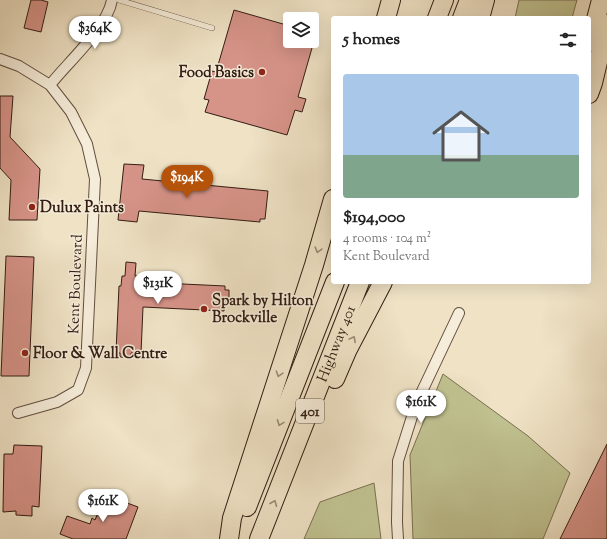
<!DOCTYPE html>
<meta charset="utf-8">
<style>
:root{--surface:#fff;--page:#f2f2f2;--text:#222;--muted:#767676;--line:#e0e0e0;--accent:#b45309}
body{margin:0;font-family:"Sorts Mill Goudy",serif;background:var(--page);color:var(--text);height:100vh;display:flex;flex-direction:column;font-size:15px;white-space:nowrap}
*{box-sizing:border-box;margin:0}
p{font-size:13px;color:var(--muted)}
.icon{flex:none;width:22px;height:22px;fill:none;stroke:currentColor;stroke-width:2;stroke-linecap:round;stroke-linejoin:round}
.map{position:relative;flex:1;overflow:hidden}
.drawer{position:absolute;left:331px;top:16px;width:260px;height:268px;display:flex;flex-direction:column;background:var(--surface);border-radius:4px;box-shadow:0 4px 16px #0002}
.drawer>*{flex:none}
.fabs{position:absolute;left:283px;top:12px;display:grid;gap:8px}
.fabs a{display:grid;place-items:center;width:36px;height:36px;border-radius:4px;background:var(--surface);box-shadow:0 4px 16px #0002;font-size:20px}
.price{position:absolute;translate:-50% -34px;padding:0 9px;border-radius:14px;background:#fff;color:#222;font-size:13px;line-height:26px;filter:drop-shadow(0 1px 2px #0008)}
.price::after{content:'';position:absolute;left:50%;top:24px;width:12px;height:9px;margin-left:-6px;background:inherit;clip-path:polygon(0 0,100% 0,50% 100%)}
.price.active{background:var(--accent);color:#fff}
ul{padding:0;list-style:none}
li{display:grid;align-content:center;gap:8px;height:212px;padding:0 12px}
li+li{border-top:1px solid var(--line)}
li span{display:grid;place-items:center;height:124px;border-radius:4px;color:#555}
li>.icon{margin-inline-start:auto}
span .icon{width:72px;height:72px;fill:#fffc;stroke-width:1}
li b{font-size:17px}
h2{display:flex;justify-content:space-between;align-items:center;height:48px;padding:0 12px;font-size:17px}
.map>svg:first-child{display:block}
.green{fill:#c0c190;stroke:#7a6f52}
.building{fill:#d69388;stroke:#331d13}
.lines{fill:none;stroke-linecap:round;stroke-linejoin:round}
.lane-casing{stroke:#624e40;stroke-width:6}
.street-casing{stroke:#624e40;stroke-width:12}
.highway-casing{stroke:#331d13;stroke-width:20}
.lane{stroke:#f5ecd9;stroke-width:5}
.street{stroke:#f5ecd9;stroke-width:10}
.highway{stroke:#efe2c5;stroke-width:18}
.oneway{stroke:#9a8975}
.poi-dot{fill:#8f2418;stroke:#f5ecd9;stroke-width:1.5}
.labels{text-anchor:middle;stroke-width:3;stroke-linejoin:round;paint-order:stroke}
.shield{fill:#f5ecd9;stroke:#6d5b4e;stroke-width:1}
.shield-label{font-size:14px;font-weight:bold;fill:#331d13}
.poi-label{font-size:15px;font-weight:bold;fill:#331d13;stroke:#f5ecd9;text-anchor:start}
.street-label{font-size:15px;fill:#331d13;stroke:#f5ecd9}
</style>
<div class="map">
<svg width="607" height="539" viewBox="0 0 607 539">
<rect width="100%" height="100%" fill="#efe2c5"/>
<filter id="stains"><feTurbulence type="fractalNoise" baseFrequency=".005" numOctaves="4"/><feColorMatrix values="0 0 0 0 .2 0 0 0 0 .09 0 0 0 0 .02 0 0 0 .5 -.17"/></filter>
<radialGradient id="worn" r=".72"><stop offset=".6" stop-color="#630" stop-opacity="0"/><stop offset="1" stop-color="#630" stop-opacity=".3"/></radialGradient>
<path class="green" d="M 519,0 L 577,0 L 572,18 L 515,18 Z
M 443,374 L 528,436 L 570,473 L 543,539 L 413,539 L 410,455 Z
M 374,483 L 381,539 L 304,539 L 320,502 Z"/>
<path class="building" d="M 31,0 L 41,0 L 48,2 L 41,32 L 24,28 Z
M 234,10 L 290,26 L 290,41 L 314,41 L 298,97 L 306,99 L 302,112 L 295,110 L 287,135 L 205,112 L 209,100 L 204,99 L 212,71 L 216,72 Z
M 0,96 L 13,96 L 10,137 L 40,169 L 37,220 L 9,220 L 11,180 L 0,168 Z
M 124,164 L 144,165 L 142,179 L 268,191 L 265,219 L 260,219 L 260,222 L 139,211 L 137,222 L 118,220 Z
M 6,256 L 34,257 L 29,376 L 1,376 Z
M 126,262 L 136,263 L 135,276 L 141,276 L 141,282 L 225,286 L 225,290 L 229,290 L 229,300 L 225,300 L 224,311 L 143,307 L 141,353 L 131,353 L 131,358 L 120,357 L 120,353 L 116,352 L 119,286 L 121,286 L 122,276 L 125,276 Z
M 607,444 L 607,539 L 560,539 Z
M 14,445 L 42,446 L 39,507 L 32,506 L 32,516 L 16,515 L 16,511 L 3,512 L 4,454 L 13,454 Z
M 108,496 L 138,507 L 126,539 L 73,539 L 60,534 L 67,516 L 90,524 L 92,518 L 95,520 L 100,508 L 103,509 Z"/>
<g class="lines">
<defs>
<path id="lane" d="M 119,0 L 212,28"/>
<path id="street" d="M 0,59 L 19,66 L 50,85 L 71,112 L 87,144 L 95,179 L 86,368 L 78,390 L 57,402 L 18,413
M 50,85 C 68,62 107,28 112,0
M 398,539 L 397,522 L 398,461 L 416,404 L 459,313"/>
<g id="highway">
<path d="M 386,18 L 391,0"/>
<path d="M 437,18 L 444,0"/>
<path d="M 462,18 L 469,0"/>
<path d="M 480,18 L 485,0"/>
<path d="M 590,42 L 601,0"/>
<path d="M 589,94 L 593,83 L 607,24"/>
<path d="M 335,379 L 348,349 L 383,282"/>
<path d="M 247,507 L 335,282"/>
<path d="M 229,539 L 232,518 L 314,265 L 333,199"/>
<path id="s1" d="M 259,539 L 360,282"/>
</g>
</defs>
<use href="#lane" class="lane-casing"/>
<use href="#street" class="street-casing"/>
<use href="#highway" class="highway-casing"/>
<use href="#lane" class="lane"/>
<use href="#street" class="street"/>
<use href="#highway" class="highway"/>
</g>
<defs><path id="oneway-chevron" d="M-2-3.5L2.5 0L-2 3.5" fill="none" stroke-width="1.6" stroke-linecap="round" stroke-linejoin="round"/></defs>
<g class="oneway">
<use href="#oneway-chevron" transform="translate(318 250) rotate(106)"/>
<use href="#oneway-chevron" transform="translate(353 339) rotate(-62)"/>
<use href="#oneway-chevron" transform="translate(279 374) rotate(108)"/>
<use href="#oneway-chevron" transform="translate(280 423) rotate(111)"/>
<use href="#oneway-chevron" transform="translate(274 503) rotate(-68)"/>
</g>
<g class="poi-dot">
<circle cx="262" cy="72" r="4"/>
<circle cx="32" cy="207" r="4"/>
<circle cx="204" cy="309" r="4"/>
<circle cx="25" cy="353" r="4"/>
</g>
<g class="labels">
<rect class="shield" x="296" y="399" width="28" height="24" rx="3"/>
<g class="shield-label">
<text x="310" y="416">401</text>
</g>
<g class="poi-label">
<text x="254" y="77" text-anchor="end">Food Basics</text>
<text x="40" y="212">Dulux Paints</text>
<text x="212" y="305">Spark by Hilton<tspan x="212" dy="17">Brockville</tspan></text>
<text x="33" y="358">Floor &amp; Wall Centre</text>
</g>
<g class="street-label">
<text transform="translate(75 284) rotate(-88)" y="5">Kent Boulevard</text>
<text dy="5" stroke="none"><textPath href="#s1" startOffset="210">Highway 401</textPath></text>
</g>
</g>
<rect width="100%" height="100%" filter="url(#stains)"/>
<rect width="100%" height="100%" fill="url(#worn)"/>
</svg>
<div class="fabs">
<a><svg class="icon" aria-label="layers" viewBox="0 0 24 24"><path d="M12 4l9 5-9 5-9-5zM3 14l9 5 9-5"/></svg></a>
</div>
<b class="price" style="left:95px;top:50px">$364K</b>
<b class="price active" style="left:187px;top:199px">$194K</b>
<b class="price" style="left:158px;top:305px">$131K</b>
<b class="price" style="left:421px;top:424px">$161K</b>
<b class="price" style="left:103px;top:523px">$161K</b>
<section class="drawer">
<h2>5 homes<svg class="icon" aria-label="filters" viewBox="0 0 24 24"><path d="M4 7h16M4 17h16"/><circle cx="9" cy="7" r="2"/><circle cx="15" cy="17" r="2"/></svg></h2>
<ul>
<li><span style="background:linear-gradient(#a9c7e8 65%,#7fa58c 0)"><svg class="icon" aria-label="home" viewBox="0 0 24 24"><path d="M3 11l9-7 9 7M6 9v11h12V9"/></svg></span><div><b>$194,000</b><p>4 rooms · 104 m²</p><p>Kent Boulevard</p></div></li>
</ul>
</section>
</div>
